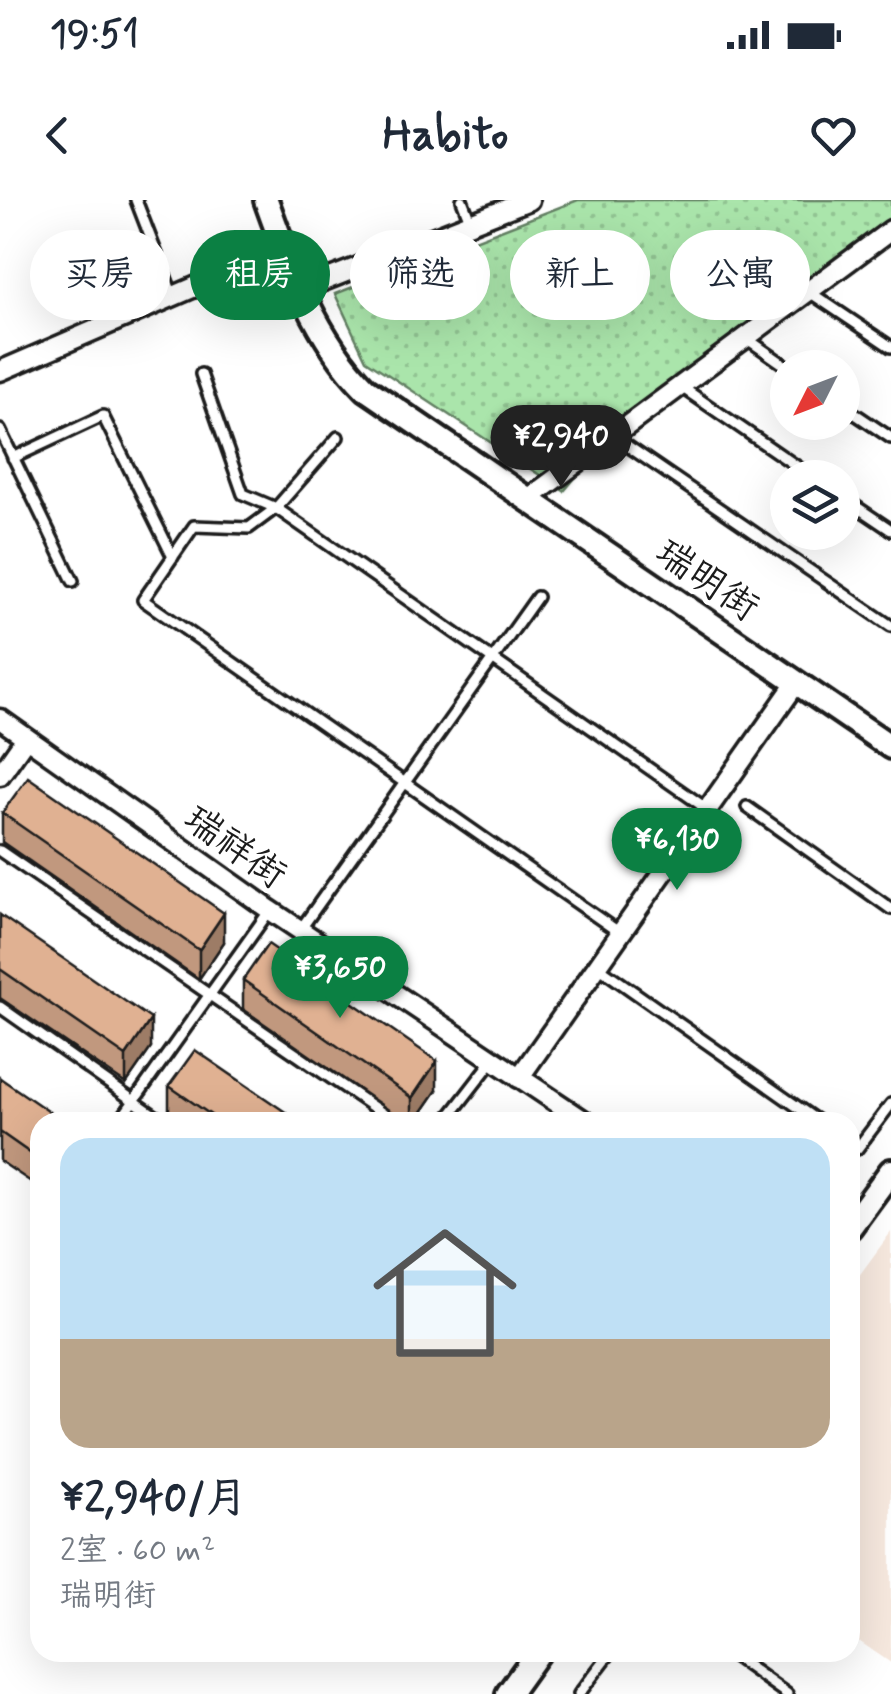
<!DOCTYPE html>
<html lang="zh">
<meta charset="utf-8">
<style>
:root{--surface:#fff;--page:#f6f6f7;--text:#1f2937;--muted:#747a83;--line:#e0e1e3;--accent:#0b8043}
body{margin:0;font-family:Mynerve,"LXGW WenKai TC",sans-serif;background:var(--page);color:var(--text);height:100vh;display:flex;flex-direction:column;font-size:38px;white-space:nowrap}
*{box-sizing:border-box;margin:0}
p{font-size:32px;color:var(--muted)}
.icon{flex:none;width:55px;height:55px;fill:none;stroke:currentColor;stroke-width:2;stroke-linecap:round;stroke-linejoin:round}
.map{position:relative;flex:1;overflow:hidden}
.sheet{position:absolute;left:30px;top:912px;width:830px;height:550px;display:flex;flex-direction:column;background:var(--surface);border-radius:30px;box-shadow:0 10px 40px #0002}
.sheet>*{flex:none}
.banner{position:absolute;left:30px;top:30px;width:832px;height:90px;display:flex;gap:20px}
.needle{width:65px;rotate:228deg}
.buttons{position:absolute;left:770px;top:150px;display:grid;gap:20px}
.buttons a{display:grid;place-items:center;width:90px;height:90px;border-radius:50%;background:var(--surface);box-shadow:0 10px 40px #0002;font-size:50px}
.price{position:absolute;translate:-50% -85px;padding:0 22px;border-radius:35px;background:var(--accent);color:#fff;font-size:32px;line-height:65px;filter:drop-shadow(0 2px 5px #0008)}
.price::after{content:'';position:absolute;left:50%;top:60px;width:30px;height:22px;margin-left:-15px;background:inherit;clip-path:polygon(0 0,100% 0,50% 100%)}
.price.selected{background:#222;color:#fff}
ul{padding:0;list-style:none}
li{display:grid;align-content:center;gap:20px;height:530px;padding:0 30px}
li+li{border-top:2px solid var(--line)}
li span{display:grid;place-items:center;height:310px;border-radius:30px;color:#555}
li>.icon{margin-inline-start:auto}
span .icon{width:180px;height:180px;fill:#fffc;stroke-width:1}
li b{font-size:42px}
.chip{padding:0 35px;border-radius:45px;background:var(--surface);box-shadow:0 10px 40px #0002;font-size:35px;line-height:90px}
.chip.selected{background:var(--accent);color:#fff}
.status{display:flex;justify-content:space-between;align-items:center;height:70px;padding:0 50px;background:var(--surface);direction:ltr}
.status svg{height:28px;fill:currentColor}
header{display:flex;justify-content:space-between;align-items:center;height:130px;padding:0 30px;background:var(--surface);font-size:45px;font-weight:700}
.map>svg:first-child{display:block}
.built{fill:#f6e8de}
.park{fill:url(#park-dots);stroke:#638064;stroke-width:2.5}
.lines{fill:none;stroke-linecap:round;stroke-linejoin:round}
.service-casing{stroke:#1c1c1c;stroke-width:16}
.minor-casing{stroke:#1c1c1c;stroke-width:25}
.tertiary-casing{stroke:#1c1c1c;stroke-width:30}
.service{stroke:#fff;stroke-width:9}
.minor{stroke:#fff;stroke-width:18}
.tertiary{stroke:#fff;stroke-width:22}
.wall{fill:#c1987e;stroke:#1c1c1c;stroke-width:2.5}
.shaded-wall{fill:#9d7c66;stroke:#1c1c1c;stroke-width:2.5}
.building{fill:#e0b192;stroke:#1c1c1c;stroke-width:2.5}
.labels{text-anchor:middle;stroke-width:10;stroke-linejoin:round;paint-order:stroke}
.street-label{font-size:38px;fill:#1c1c1c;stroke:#fff}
</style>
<div class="status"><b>19:51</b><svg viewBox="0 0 49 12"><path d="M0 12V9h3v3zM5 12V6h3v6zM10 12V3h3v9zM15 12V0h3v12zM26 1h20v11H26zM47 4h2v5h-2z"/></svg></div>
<header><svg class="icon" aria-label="back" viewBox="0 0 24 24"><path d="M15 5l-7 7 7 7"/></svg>Habito<svg class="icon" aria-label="heart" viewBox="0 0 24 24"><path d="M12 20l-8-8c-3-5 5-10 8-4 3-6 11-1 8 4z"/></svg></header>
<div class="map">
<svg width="891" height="1494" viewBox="0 0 891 1494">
<defs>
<pattern id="park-dots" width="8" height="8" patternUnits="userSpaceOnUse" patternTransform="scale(2.5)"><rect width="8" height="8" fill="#aae5ab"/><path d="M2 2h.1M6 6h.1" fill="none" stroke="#92c493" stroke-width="1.8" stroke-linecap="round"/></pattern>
</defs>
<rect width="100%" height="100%" fill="#fff"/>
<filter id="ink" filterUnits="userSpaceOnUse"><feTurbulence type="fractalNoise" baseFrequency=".01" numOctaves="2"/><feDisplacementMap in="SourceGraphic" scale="20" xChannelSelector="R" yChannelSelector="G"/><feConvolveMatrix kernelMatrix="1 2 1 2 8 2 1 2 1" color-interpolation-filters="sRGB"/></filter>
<g filter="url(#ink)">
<path class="built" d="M 891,1032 L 891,1463 L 850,1435 L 850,1088 Z"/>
<path class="park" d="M 578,0 L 891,0 L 891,33 L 618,227 L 564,291 L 366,160 L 335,94 Z"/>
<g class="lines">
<defs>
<path id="service" d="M 136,0 L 173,96
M 462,0 L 471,23
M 808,91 L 891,147
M 746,138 L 789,168
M 201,174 L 243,294 L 276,308 L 707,609
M 680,186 L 814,278
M 842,205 L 891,238
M 0,230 L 73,381
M 613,236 L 891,426
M 338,237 L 276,308 L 249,328 L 194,326 L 143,400 L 620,733
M 13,258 L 103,216 L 173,357
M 842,297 L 891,330
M 747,607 L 891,709
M 0,651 L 395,922
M 300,730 L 537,397
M 597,766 L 819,922
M 0,807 L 164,922
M 119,922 L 270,710
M 445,922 L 493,860
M 850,944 L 857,949 L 891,904
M 728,1452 L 787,1494
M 579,1494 L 611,1452"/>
<path id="minor" d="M 300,90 L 529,0
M 0,171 L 283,49
M 528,299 L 891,30
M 0,519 L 270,710 L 586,922
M 0,575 L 26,538
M 519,878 L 797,482"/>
<path id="tertiary" d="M 266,0 C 290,67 315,138 366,189 L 891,547
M 850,1027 L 891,971
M 508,1494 L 538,1452"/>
</defs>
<use href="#service" class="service-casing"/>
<use href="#minor" class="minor-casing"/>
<use href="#tertiary" class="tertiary-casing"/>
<use href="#service" class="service"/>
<use href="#minor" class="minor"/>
<use href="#tertiary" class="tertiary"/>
</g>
<path class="wall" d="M 2,613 L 224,742 L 199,779 L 2,642 Z
M 0,715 L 151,848 L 126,884 L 0,798 Z
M 243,780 L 437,890 L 415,922 L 406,922 L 243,809 Z
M 0,878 L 40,922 L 40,988 L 0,961 Z
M 169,886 L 300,922 L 180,922 L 169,915 Z"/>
<path class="shaded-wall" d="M 224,713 L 224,742 L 199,779 L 199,750 Z
M 151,819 L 151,848 L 126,884 L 126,856 Z
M 437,861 L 437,890 L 415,922 L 412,922 L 412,898 Z"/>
<path class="building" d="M 28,577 L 224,713 L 199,750 L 2,613 Z
M 0,715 L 151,819 L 126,856 L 0,769 Z
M 268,744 L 437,861 L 412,898 L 243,780 Z
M 195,850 L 300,922 L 221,922 L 169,886 Z
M 0,878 L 64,922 L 40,922 L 40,960 L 0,932 Z"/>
</g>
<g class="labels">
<g class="street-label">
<text transform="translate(708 379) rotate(34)" y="13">瑞明街</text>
<text transform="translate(236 646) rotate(35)" y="13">瑞祥街</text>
</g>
</g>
</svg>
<div class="buttons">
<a><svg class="needle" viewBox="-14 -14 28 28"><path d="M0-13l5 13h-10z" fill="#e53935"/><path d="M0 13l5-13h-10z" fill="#747a83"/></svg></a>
<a><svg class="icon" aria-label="layers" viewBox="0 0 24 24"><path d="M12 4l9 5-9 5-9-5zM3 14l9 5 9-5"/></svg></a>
</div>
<b class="price selected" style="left:561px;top:290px">¥2,940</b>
<b class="price" style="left:677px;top:693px">¥6,130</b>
<b class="price" style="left:340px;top:821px">¥3,650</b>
<div class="banner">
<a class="chip">买房</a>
<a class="chip selected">租房</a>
<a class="chip">筛选</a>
<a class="chip">新上</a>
<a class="chip">公寓</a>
</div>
<section class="sheet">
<ul>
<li><span style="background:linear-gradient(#bfe0f5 65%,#b9a48a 0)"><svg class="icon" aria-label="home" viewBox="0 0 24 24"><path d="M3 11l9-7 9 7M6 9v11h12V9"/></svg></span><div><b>¥2,940/月</b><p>2室 · 60 m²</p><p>瑞明街</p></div></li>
</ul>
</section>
</div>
